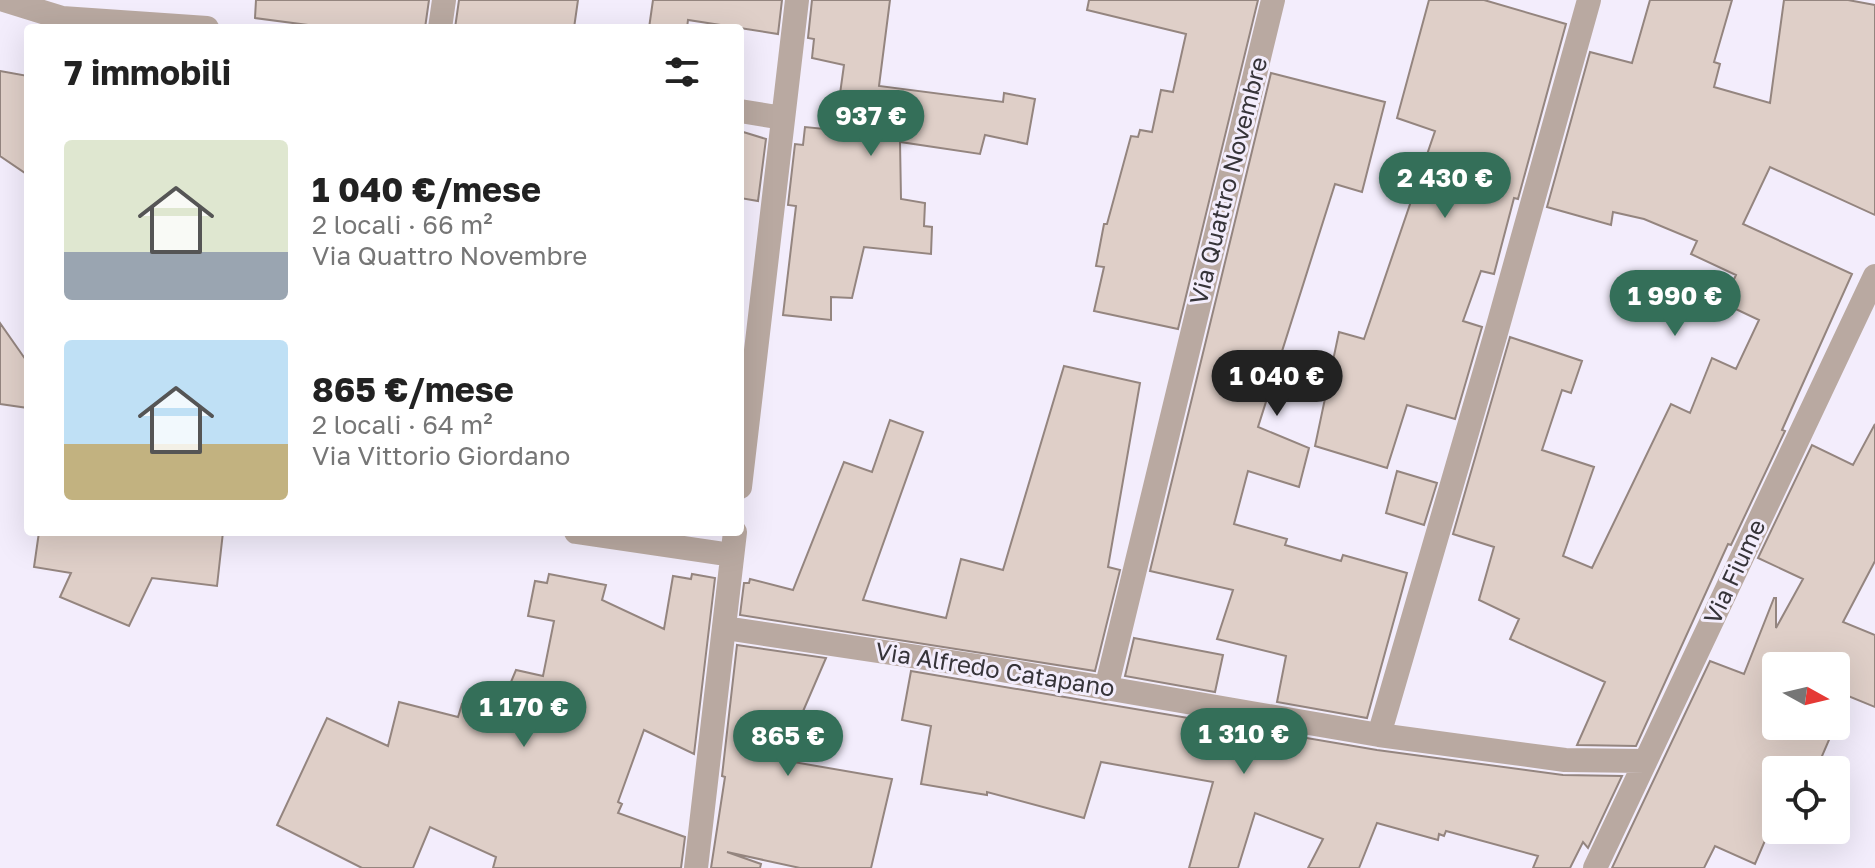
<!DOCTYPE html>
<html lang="it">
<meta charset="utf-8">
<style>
:root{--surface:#fff;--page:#f6f6f6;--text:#222;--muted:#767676;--accent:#346f59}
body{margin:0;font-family:"Golos Text",sans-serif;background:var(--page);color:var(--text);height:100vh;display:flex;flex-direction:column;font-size:30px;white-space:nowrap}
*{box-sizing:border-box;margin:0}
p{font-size:26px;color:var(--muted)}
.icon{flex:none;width:44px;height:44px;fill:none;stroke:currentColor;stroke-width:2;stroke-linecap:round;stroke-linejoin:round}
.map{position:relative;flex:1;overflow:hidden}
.details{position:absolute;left:24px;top:24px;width:720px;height:512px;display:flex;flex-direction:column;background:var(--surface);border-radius:8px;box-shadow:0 8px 32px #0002}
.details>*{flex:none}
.needle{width:52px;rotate:98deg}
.buttons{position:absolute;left:1762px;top:652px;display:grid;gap:16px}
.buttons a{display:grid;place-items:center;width:88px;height:88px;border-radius:8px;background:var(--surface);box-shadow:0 8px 32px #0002;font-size:40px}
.price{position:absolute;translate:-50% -68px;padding:0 18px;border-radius:28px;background:var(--accent);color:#fff;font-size:26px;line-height:52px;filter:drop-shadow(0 2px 4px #0008)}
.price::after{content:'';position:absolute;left:50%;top:48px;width:24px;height:18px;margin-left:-12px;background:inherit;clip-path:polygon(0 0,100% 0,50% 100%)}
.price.active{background:#222;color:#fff}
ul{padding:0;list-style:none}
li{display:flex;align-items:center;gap:24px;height:200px;padding:0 40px}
li span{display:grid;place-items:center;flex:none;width:224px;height:160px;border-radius:8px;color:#555}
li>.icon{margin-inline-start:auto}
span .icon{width:96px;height:96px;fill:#fffc;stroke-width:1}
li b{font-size:34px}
h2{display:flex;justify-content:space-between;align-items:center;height:96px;padding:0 40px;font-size:34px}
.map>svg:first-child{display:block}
.building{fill:#dfcfc8;stroke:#94857f;stroke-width:2}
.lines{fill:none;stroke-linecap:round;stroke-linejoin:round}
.street{stroke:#b9a9a1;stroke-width:24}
.labels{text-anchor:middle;stroke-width:6;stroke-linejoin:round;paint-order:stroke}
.street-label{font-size:24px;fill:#363439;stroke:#f3edfc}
</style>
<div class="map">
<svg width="1875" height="868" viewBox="0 0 1875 868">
<rect width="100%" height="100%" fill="#f3edfc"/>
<path class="building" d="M 256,0 L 429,0 L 425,28 L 331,28 L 255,18 Z
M 459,0 L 578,0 L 574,28 L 455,28 Z
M 653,0 L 782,0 L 778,34 L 688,20 L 687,28 L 649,28 Z
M 812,0 L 890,0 L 879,86 L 1003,102 L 1004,93 L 1035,99 L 1027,144 L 985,135 L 980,154 L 900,142 L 901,199 L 925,203 L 924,226 L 932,227 L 931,254 L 864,247 L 852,298 L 831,297 L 831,320 L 783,315 L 796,206 L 788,205 L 795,144 L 803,145 L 805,127 L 835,130 L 844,65 L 812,58 L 814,39 L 808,38 Z
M 1089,0 L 1258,0 L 1178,329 L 1094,311 L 1104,267 L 1096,266 L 1104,224 L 1107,224 L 1131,136 L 1138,137 L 1140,130 L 1152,132 L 1161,90 L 1173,92 L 1186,34 L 1087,10 Z
M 1429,0 L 1484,0 L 1566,24 L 1518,199 L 1514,198 L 1494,274 L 1481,271 L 1463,321 L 1482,327 L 1455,419 L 1407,405 L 1387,468 L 1315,446 L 1339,332 L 1364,339 L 1435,131 L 1397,118 Z
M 1650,0 L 1732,0 L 1714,62 L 1720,64 L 1714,87 L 1770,103 L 1784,0 L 1848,0 L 1875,5 L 1875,215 L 1770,167 L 1743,224 L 1852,274 L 1782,430 L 1785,431 L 1731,545 L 1728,544 L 1636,746 L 1577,745 L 1605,682 L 1510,639 L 1519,619 L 1479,600 L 1494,547 L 1453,534 L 1510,337 L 1582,361 L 1571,393 L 1562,390 L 1542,450 L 1594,467 L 1563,556 L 1592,568 L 1671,404 L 1690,413 L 1712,358 L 1736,369 L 1759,320 L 1723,303 L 1736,275 L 1691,254 L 1697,241 L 1644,219 L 1613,212 L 1611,225 L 1547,207 L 1590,52 L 1632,63 Z
M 0,71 L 28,76 L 28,175 L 0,156 Z
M 1271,73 L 1385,102 L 1362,192 L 1335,184 L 1258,427 L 1309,448 L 1299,487 L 1248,471 L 1234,524 L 1287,539 L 1285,545 L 1341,561 L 1343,555 L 1407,573 L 1367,718 L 1277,702 L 1286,656 L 1217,639 L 1233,590 L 1150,571 Z
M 740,131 L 766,139 L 758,201 L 740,198 Z
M 0,323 L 28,363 L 28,408 L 0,404 Z
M 1064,366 L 1140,383 L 1108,567 L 1120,570 L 1095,671 L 740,615 L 744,583 L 749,583 L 750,579 L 793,590 L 844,462 L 872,472 L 890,420 L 923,432 L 863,600 L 946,618 L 961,559 L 1003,570 Z
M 1875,424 L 1875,561 L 1843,622 L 1875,635 L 1875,707 L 1836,691 L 1836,666 L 1776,666 L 1776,726 L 1835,726 L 1816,770 L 1776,770 L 1776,815 L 1755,864 L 1715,846 L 1704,868 L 1612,868 L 1710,661 L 1744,674 L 1774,598 L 1776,598 L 1776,628 L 1803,579 L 1758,558 L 1812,445 L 1853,465 Z
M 1397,471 L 1437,483 L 1424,525 L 1386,513 Z
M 39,532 L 223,532 L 217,586 L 152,578 L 129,626 L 60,597 L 71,573 L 34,567 Z
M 549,574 L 606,585 L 602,600 L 664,629 L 673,576 L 691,579 L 692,574 L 715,578 L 694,754 L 644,730 L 618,802 L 622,804 L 618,813 L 685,837 L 681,868 L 493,868 L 496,857 L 430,827 L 413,868 L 362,868 L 277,825 L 327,718 L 388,746 L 399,702 L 458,717 L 462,704 L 498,713 L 516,670 L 543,676 L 554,621 L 528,616 L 535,581 L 547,583 Z
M 1134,638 L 1223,655 L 1215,692 L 1125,676 Z
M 737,645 L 826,658 L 782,760 L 892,779 L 871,868 L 800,868 L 727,852 L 761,864 L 760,868 L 711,868 L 725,777 L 722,776 Z
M 911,671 L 1377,750 L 1563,775 L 1622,776 L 1588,848 L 1583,842 L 1570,868 L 1533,868 L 1538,856 L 1446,831 L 1444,836 L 1439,834 L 1438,840 L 1377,823 L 1359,868 L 1308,868 L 1323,839 L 1255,813 L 1238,868 L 1189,868 L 1213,782 L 1101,762 L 1084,818 L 987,792 L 987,795 L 921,784 L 931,726 L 902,720 Z"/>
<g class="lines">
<path class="street" d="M 4,0 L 62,18 L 207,28
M 440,28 L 444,0
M 740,111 L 783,118
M 740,487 L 797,0
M 576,532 L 732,555
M 725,628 L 978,666 L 1379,735 L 1565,760 L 1645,761
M 1106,689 L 1273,0
M 1379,735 L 1496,333 L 1589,0
M 696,868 L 735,532
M 1595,868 L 1875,276"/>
</g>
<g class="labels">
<g class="street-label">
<text transform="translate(1229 181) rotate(-76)" y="8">Via Quattro Novembre</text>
<text transform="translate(1735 572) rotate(-65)" y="8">Via Fiume</text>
<text transform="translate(995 670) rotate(9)" y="8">Via Alfredo Catapano</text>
</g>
</g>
</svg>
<div class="buttons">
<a><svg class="needle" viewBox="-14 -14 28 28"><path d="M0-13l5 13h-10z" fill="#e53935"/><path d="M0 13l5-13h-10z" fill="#767676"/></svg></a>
<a><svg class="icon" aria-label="locate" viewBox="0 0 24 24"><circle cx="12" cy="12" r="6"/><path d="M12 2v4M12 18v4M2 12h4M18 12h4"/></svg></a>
</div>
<b class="price" style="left:871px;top:158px">937 €</b>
<b class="price" style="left:1445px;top:220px">2 430 €</b>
<b class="price" style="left:1675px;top:338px">1 990 €</b>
<b class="price active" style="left:1277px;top:418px">1 040 €</b>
<b class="price" style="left:524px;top:749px">1 170 €</b>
<b class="price" style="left:1244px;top:776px">1 310 €</b>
<b class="price" style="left:788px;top:778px">865 €</b>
<section class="details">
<h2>7 immobili<svg class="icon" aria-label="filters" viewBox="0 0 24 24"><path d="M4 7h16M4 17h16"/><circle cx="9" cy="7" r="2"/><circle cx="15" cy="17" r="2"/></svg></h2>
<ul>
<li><span style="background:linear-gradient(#dfe7d0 70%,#9aa5b1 0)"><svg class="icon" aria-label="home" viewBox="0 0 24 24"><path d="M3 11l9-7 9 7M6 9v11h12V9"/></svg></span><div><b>1 040 €/mese</b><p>2 locali · 66 m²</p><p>Via Quattro Novembre</p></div></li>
<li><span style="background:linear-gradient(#bfe0f5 65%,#c2b280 0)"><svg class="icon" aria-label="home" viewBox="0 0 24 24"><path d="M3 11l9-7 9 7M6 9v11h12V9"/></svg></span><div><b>865 €/mese</b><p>2 locali · 64 m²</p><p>Via Vittorio Giordano</p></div></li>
</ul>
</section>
</div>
